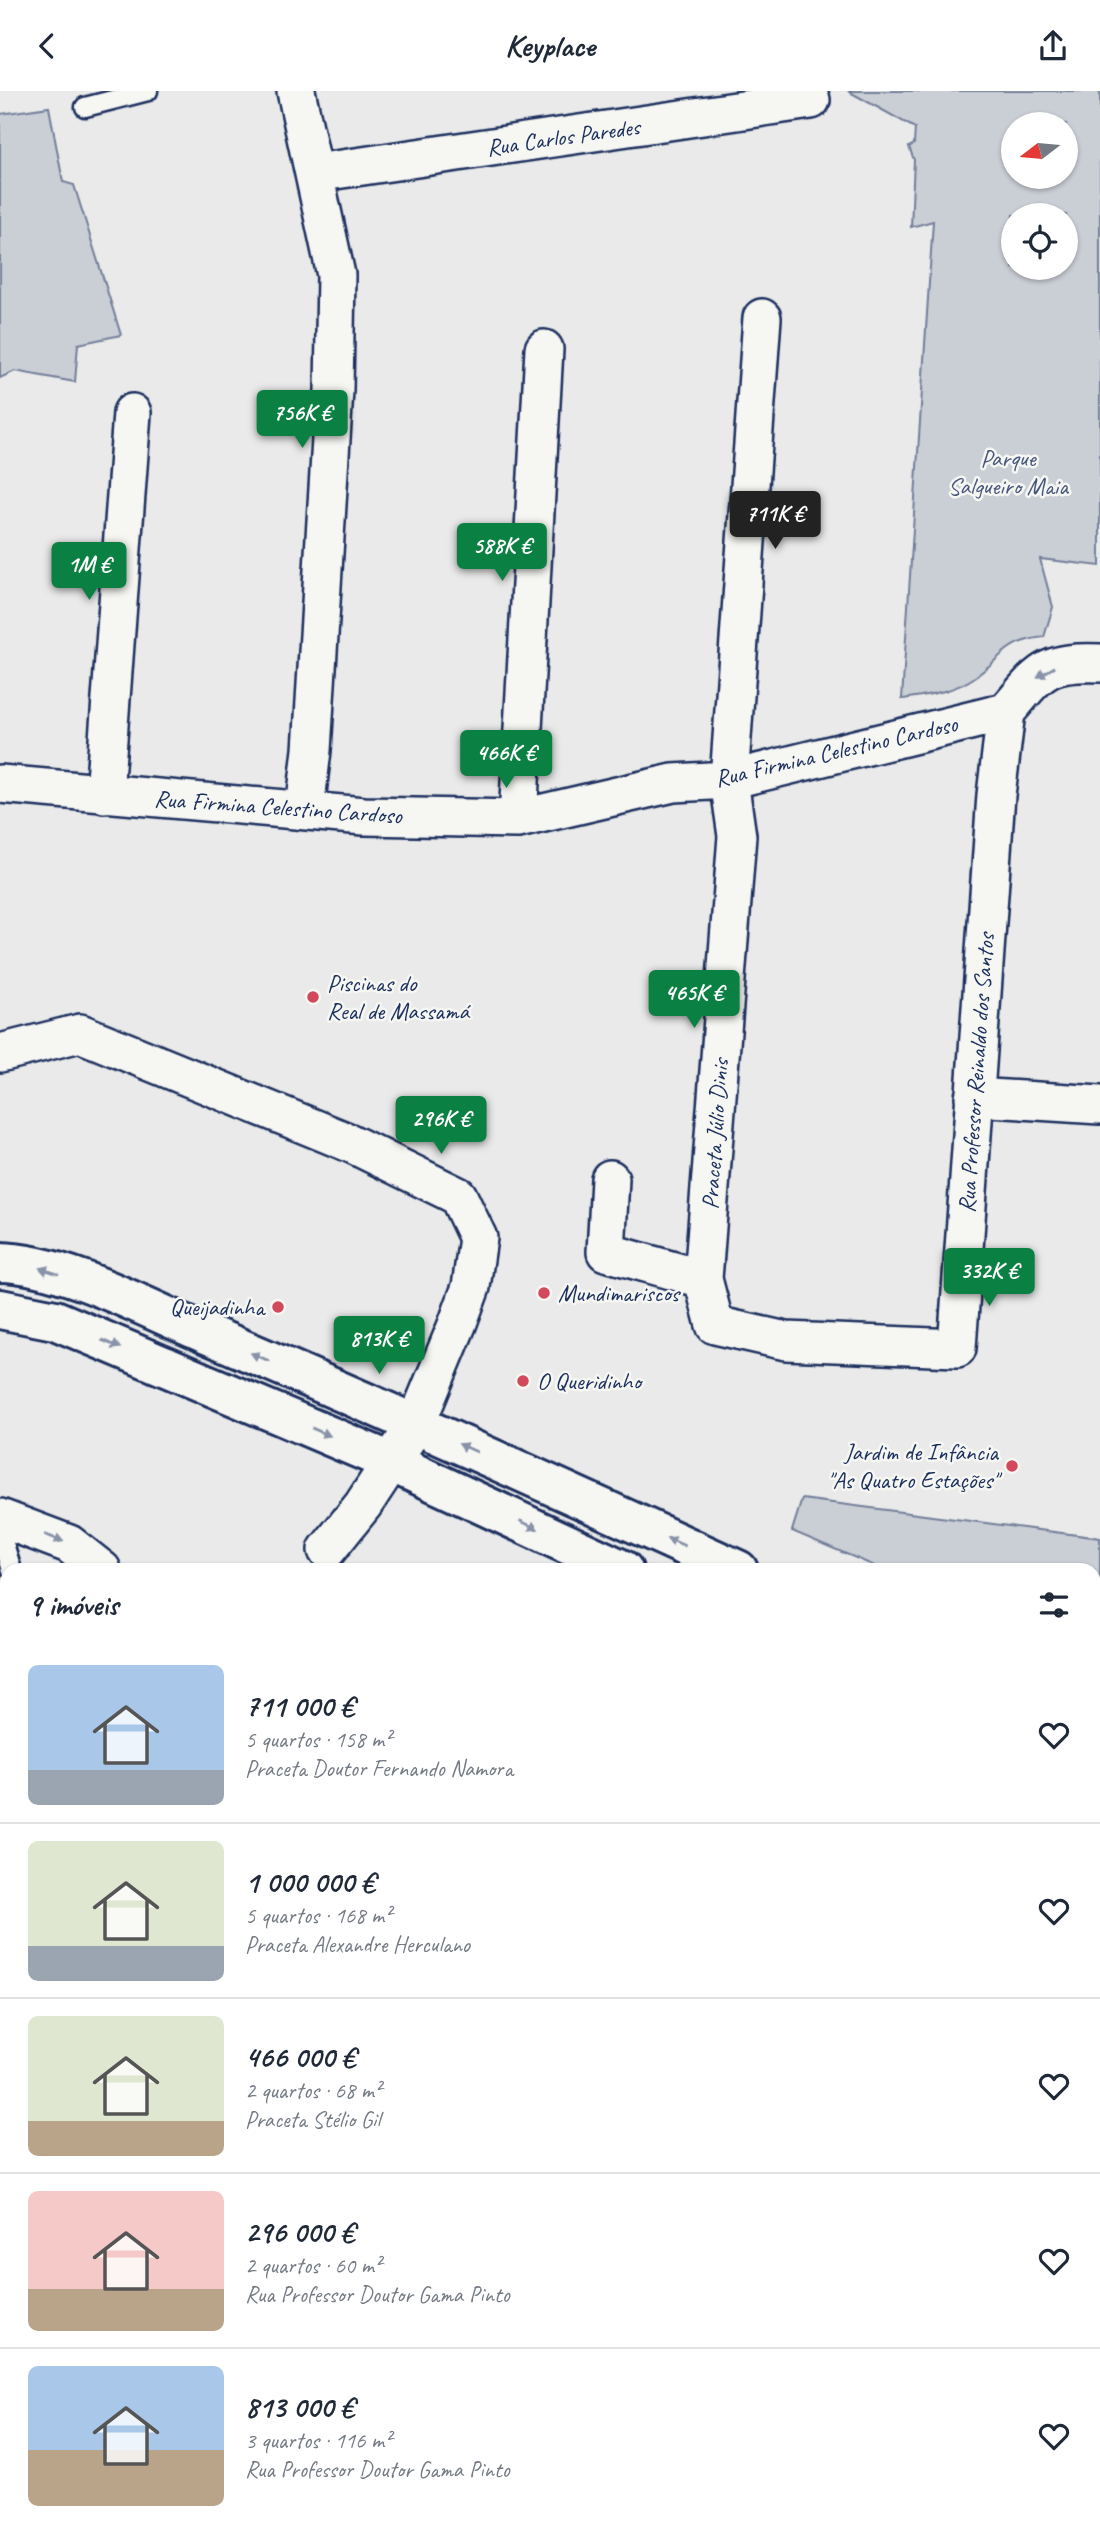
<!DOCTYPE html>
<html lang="pt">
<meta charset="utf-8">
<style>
:root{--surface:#fff;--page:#f2f2f3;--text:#1f2937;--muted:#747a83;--line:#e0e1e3;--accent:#0b8043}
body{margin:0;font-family:Caveat,sans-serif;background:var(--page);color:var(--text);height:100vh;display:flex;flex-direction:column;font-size:26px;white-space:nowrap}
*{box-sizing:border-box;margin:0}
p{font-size:23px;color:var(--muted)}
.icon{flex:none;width:38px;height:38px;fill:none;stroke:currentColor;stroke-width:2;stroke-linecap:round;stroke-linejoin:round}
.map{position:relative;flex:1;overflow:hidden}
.panel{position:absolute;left:0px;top:1472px;width:1101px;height:975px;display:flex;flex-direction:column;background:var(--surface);border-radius:21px 21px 0 0;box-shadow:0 2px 5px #0004}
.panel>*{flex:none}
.needle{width:46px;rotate:254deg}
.controls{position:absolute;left:1001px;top:21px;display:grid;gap:14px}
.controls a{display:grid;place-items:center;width:77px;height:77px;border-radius:50%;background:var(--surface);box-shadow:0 2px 5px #0004;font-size:35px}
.price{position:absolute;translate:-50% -60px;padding:0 16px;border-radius:7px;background:var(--accent);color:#fff;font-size:23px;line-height:46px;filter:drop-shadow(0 2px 4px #0008)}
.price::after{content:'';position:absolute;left:50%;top:42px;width:21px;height:16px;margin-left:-10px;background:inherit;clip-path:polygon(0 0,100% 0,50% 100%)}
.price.active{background:#222;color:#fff}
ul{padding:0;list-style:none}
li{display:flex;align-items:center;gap:21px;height:175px;padding:0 28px}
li+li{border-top:2px solid var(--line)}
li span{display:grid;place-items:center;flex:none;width:196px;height:140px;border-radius:10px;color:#555}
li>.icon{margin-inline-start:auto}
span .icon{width:84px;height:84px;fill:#fffc;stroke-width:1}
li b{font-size:30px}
h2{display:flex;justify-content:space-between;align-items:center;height:84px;padding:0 28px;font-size:30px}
header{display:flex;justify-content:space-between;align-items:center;height:91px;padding:0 28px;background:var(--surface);font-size:32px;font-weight:700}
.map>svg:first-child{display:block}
.green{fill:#caced5;stroke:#727e9a;stroke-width:2;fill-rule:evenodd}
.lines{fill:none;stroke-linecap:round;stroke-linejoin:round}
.service-casing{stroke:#1b2f5e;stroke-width:23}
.minor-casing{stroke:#1b2f5e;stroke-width:42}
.tertiary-casing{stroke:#1b2f5e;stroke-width:44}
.service{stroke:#f6f6f2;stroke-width:18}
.minor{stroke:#f6f6f2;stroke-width:37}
.tertiary{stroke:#f6f6f2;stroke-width:38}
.oneway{fill:#8892a8}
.poi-dot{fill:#d1495b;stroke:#f6f6f2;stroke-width:2.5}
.labels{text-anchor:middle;stroke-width:5;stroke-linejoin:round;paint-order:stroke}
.street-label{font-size:24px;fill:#1b2f5e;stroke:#f6f6f2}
.park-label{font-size:24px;fill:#47577c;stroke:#f6f6f2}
.poi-label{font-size:24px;fill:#1b2f5e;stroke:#f6f6f2;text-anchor:start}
</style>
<header><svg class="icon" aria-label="back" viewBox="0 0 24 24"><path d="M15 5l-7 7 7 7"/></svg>Keyplace<svg class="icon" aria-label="share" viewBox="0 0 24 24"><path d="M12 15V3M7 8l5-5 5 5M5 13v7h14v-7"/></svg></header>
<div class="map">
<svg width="1100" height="2445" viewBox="0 0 1100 2445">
<rect width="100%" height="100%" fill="#e9eae9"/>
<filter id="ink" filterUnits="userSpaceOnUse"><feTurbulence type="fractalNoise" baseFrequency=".0143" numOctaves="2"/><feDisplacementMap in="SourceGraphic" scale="14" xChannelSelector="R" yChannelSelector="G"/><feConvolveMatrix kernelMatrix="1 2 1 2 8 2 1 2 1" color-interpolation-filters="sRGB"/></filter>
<g filter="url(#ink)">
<path class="green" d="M 848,0 L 1100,0 L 1100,475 L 1040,468 L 1053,516 L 1044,546 C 1003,551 1004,566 975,586 C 954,601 927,604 902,608 L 933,130 L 911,136 L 914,69 L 909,56 L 914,53 L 915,37 ZM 1013,33 L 1066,33 L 1066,86 L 1013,86 ZM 1013,124 L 1066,124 L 1066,177 L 1013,177 Z
M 49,16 L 63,91 L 74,94 L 121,244 L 78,253 L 75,291 L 15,280 L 0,287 L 0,23 Z
M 802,1408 L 1100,1447 L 1100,1507 L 1094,1504 L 1094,1479 L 884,1479 L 792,1440 Z
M 7,1718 L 7,1766 L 0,1768 L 0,1720 Z
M 1100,1996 L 1100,2068 L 1094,2082 L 1094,2007 Z"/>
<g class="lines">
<defs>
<path id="service" d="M 85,16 L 148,0
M 0,1440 L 12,1479
M 1094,1551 L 1100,1554
M 1094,2186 L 1100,2167"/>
<path id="minor" d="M 296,0 L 336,184 L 334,299 L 312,659 L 305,719
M 315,82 L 811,9
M 1006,621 C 1041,581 1043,570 1100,572
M 0,693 L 364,725 L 518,728 L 673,692 L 729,689 L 1006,621
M 104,703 L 132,322
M 518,728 L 544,258
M 0,962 L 80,942 L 350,1052 L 458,1105 L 478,1147 L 471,1196 L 457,1234 L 416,1333 L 363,1414 L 327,1459
M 974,1006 L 1100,1014
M 610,1088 L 606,1161 L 703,1188 L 715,1234 L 786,1250 L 957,1257 L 996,704 L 1006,621
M 703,1188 L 737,745 L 729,689 L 762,227
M 0,1427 L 69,1453 L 102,1479
M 0,1682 L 7,1680
M 1094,1954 L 1100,1956
M 1094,2245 L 1100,2246
M 0,2368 L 7,2367
M 346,2440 L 369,2445
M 576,2445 L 577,2440"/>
<path id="tertiary" d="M 0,1171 C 64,1172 149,1219 209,1244 C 387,1319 562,1399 738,1479
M 0,1218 L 55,1229 L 391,1371 L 623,1479
M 1094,1640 L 1100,1643
M 1094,1690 L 1100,1693"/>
</defs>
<use href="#service" class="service-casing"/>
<use href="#minor" class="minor-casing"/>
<use href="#tertiary" class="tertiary-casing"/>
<use href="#service" class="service"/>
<use href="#minor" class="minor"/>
<use href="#tertiary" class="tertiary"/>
</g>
<defs><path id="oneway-solid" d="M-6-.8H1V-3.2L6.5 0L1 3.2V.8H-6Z" transform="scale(1.75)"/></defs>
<g class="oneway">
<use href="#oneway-solid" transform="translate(1046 581) rotate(149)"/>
<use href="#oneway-solid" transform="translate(49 1180) rotate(-162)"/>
<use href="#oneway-solid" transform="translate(111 1253) rotate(23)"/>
<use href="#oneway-solid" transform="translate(260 1266) rotate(-157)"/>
<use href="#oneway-solid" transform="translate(321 1341) rotate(23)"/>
<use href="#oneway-solid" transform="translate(468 1357) rotate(-156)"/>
<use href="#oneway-solid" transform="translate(529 1434) rotate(25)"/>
<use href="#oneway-solid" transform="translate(54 1447) rotate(21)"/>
<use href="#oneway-solid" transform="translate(676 1451) rotate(-156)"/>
</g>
</g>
<g class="poi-dot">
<circle cx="313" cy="906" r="7"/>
<circle cx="544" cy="1202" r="7"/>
<circle cx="278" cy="1216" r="7"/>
<circle cx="523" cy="1290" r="7"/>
<circle cx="1012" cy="1375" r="7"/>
</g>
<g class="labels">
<g class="street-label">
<text transform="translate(563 46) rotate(-8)" y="8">Rua Carlos Paredes</text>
<text transform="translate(836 660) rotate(-13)" y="8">Rua Firmina Celestino Cardoso</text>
<text transform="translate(278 716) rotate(4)" y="8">Rua Firmina Celestino Cardoso</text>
<text transform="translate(976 982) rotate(-86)" y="8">Rua Professor Reinaldo dos Santos</text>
<text transform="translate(715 1043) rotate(-86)" y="8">Praceta Júlio Dinis</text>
</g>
<g class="park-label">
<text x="1008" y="375">Parque<tspan x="1008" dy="28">Salgueiro Maia</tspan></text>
</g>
<g class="poi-label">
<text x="327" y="900">Piscinas do<tspan x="327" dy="28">Real de Massamá</tspan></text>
<text x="558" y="1210">Mundimariscos</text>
<text x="264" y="1224" text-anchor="end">Queijadinha</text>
<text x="537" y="1298">O Queridinho</text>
<text x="998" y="1369" text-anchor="end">Jardim de Infância<tspan x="998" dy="28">"As Quatro Estações"</tspan></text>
</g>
</g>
</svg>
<div class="controls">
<a><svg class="needle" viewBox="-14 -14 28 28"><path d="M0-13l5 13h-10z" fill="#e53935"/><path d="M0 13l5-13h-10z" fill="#747a83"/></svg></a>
<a><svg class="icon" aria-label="locate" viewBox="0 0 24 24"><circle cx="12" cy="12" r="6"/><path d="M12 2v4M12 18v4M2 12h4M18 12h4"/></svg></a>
</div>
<b class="price" style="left:302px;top:359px">756K €</b>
<b class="price active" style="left:775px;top:460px">711K €</b>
<b class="price" style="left:502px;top:492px">588K €</b>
<b class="price" style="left:89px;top:511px">1M €</b>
<b class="price" style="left:506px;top:699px">466K €</b>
<b class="price" style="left:694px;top:939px">465K €</b>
<b class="price" style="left:441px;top:1065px">296K €</b>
<b class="price" style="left:989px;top:1217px">332K €</b>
<b class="price" style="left:379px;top:1285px">813K €</b>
<section class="panel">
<h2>9 imóveis<svg class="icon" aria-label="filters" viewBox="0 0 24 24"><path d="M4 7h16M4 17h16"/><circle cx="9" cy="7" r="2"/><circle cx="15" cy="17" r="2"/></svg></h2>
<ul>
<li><span style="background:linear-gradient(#a9c7e8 75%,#9aa5b1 0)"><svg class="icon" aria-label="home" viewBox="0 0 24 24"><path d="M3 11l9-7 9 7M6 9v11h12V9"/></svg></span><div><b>711 000 €</b><p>5 quartos · 158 m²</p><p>Praceta Doutor Fernando Namora</p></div><svg class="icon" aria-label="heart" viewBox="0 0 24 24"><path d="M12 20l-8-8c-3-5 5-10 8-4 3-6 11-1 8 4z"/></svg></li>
<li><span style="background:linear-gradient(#dfe7d0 75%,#9aa5b1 0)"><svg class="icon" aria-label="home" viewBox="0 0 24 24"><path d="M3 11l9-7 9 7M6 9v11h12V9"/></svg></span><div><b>1 000 000 €</b><p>5 quartos · 168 m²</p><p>Praceta Alexandre Herculano</p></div><svg class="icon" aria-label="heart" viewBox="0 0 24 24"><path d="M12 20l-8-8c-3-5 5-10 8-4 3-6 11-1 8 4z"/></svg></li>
<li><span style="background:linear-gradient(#dfe7d0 75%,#b9a48a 0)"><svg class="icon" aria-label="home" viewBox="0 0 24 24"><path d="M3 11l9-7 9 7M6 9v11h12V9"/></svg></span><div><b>466 000 €</b><p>2 quartos · 68 m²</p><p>Praceta Stélio Gil</p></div><svg class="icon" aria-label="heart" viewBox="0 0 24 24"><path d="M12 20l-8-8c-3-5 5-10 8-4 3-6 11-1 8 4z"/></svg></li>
<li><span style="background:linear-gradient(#f6c9c9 70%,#b9a48a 0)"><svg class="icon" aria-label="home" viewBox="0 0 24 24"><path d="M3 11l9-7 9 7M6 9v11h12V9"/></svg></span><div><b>296 000 €</b><p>2 quartos · 60 m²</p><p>Rua Professor Doutor Gama Pinto</p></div><svg class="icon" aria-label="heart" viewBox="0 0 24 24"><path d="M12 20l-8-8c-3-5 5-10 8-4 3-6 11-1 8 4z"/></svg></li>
<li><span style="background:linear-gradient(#a9c7e8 60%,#b9a48a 0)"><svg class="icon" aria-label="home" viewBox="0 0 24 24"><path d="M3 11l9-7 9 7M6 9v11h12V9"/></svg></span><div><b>813 000 €</b><p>3 quartos · 116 m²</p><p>Rua Professor Doutor Gama Pinto</p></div><svg class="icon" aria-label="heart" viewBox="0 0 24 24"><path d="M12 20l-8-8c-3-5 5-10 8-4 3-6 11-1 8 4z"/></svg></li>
</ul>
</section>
</div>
